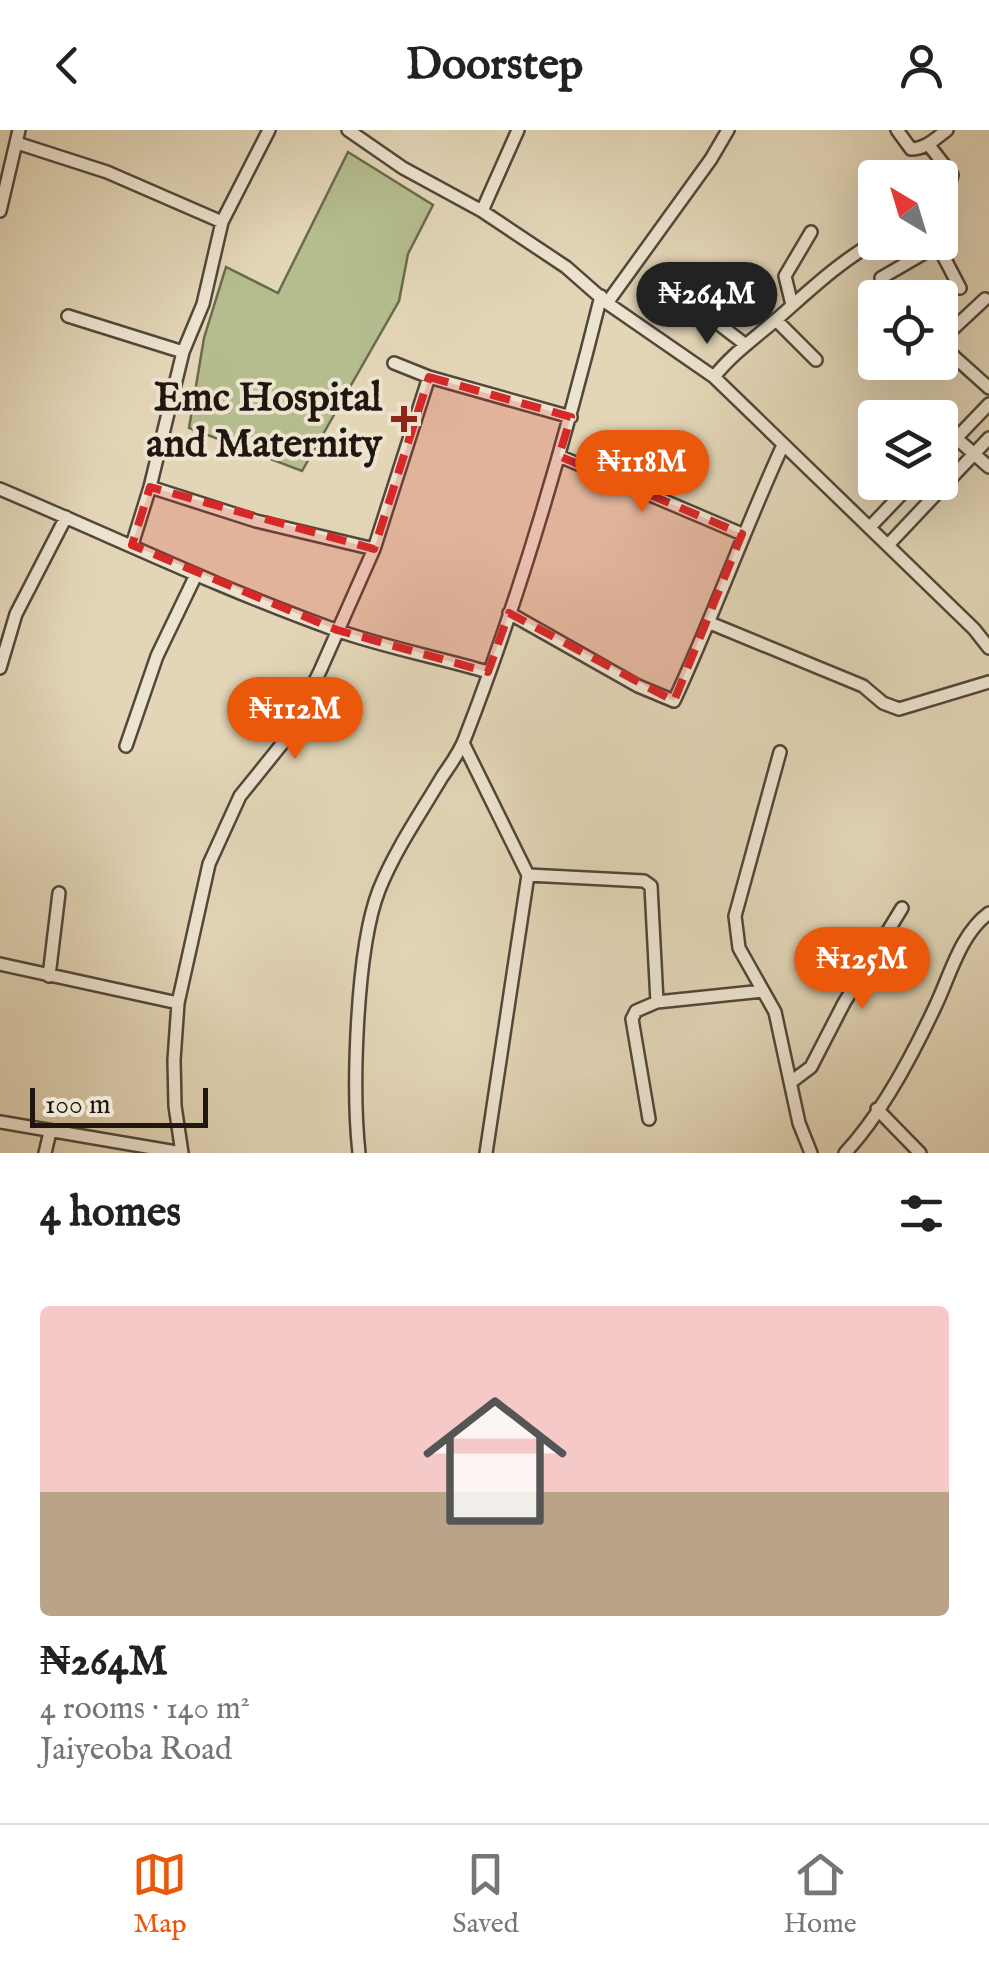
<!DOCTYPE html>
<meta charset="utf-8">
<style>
:root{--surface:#fff;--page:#f2f2f2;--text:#222;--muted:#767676;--line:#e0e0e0;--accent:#ea580c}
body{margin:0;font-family:"IM FELL English",serif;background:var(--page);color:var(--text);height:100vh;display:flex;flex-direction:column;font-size:38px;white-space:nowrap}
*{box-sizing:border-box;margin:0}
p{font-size:32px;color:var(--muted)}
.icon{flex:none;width:55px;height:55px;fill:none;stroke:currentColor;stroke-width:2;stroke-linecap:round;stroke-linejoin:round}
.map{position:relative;height:1023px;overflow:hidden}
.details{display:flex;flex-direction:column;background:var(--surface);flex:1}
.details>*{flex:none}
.needle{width:65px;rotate:322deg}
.buttons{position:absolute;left:858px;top:30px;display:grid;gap:20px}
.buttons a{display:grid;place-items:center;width:100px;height:100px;border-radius:10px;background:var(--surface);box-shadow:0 10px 40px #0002;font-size:50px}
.scale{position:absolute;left:30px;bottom:25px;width:178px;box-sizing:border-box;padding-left:10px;border:5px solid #201710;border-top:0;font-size:28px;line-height:35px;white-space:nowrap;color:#201710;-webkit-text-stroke:8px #ede4d0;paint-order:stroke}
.price{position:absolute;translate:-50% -85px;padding:0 22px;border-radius:35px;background:var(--accent);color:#fff;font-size:32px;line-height:65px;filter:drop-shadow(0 2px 5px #0008)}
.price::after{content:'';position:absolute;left:50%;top:60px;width:30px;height:22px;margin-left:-15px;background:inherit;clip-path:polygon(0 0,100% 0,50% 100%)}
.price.selected{background:#222;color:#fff}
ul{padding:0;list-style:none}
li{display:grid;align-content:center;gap:20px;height:530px;padding:0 40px}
li span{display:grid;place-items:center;height:310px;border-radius:10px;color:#555}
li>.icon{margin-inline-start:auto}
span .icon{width:180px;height:180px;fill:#fffc;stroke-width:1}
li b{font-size:42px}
h2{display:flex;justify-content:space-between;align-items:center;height:120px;padding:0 40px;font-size:42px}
header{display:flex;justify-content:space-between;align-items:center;height:130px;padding:0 40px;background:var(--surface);font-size:45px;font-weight:700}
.tab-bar{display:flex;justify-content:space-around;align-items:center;height:140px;border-top:2px solid var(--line);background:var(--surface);font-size:28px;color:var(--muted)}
.tab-bar a{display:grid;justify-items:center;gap:5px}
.tab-bar .selected{color:var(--accent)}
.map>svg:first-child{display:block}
.green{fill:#b5bd8e;stroke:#6a6a4f;stroke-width:2.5}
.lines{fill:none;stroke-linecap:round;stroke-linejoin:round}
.street-casing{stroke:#51473a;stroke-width:16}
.street{stroke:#ede4d0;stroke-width:11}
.marked{fill:#d62828;fill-opacity:0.2;stroke:#d62828;stroke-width:8;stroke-dasharray:20 12;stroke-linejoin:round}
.poi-dot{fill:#8f2418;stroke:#ede4d0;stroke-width:4}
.labels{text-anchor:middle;stroke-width:8;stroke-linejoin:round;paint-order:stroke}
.poi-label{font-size:40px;font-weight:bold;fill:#201710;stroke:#ede4d0;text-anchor:end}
</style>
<header><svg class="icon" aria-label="back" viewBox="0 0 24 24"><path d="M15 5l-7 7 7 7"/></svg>Doorstep<svg class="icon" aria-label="person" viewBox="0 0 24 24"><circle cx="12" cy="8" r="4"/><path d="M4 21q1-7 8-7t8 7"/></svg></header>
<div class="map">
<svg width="989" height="1023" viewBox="0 0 989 1023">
<rect width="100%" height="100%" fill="#e3d6b7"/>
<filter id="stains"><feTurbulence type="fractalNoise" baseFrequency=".002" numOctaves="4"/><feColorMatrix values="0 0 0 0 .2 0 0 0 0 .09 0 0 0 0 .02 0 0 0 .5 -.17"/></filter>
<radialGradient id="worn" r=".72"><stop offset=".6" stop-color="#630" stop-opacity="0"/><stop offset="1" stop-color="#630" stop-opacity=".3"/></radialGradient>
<path class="green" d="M 348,22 L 433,75 L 408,124 L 399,171 L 302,341 L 189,298 L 204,208 L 226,137 L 278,163 Z"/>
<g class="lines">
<defs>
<path id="street" d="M 348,0 L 403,38 L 482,81 L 566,137 L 607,173 L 714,247 L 974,499 L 989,518
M 897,0 L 911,19 C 926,19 936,8 947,0
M 17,13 L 107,42 L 222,92
M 928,14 L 952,45 L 949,55 L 940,64
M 0,81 L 19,0
M 482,81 L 518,0
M 936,112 L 960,158
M 881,148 L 938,115
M 607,173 L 711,29 L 728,0
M 792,175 L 785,146 L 811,102
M 68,186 L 183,222
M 712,189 L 746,215
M 776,190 L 816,230
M 940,211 L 985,169
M 940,214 L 989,258
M 394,233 L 429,247 L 571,287
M 714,247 C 732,224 755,208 777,189 C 808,162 839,132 875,112
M 956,308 L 989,337
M 940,325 L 989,274
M 559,326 L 742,404
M 150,357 L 256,391 L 374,419
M 0,359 C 111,406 219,458 333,499 C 383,517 437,527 488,542
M 870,397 L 913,352
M 132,415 L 150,357 L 183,222 L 203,174 L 222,92 L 269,0
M 888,415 L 989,308
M 509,483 L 638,556 L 674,571 C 713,487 744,400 783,315
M 710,493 L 863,556 L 883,573 L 899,579 L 989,552
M 0,538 L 16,484 L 66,387
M 463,613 L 528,745 L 486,1023
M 126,616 L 157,526 L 195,447
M 780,622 L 735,786 L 739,818 L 775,882 L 799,993 L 811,1023
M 528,745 L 644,751 L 651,756 L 657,872
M 0,834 L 178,873
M 49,846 L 59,763
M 791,952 L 811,937 L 844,873 L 902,778
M 877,979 L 920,1023
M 649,989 L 632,889 L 636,881 L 657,872 L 763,861
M 0,992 L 182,1023
M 45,1023 L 50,1002
M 182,1023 L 175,976 L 174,930 L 178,873 L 209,734 L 240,666 L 286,609 L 320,541 L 374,419 L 429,247
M 359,1023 C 352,959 356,819 379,760 C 395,720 420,684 442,647 C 450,635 460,622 465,608 C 521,464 564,315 601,166
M 845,1023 C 881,985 913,924 935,877 C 950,846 960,804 989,783"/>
</defs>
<use href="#street" class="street-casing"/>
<use href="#street" class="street"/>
</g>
<path class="marked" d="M 429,247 L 571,287 L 559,326 L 742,404 L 674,571 L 509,483 L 488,542 L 337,500 L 132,415 L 150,357 L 374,419 Z"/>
<path class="poi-dot" d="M399 274h10v10h10v10h-10v10h-10v-10h-10v-10h10z"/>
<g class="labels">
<g class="poi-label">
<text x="382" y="280">Emc Hospital<tspan x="382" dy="46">and Maternity</tspan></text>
</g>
</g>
<rect width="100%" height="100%" filter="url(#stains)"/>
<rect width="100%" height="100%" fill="url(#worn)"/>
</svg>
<div class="buttons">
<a><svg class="needle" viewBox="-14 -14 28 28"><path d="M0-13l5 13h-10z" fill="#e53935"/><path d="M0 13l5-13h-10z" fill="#767676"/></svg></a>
<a><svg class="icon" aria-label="locate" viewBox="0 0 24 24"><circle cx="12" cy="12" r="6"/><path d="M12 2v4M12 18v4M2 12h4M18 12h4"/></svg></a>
<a><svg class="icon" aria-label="layers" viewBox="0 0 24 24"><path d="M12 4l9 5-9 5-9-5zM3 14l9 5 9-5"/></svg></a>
</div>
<div class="scale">100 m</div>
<b class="price selected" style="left:707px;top:217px">₦264M</b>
<b class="price" style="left:642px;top:385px">₦118M</b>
<b class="price" style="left:295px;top:632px">₦112M</b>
<b class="price" style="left:862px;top:882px">₦125M</b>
</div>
<section class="details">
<h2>4 homes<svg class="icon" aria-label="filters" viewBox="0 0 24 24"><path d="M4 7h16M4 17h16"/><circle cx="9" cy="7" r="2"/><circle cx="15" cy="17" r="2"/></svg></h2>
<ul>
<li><span style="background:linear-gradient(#f6c9c9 60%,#b9a48a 0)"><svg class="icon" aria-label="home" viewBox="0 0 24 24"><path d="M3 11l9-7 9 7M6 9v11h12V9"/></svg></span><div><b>₦264M</b><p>4 rooms · 140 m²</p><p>Jaiyeoba Road</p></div></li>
</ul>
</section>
<nav class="tab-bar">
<a class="selected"><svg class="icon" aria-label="map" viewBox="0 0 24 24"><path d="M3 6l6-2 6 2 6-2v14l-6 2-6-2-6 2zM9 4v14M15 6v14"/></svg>Map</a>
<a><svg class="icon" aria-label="saved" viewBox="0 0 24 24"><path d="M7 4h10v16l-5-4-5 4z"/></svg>Saved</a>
<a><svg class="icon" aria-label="home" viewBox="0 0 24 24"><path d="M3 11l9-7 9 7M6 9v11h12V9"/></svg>Home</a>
</nav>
